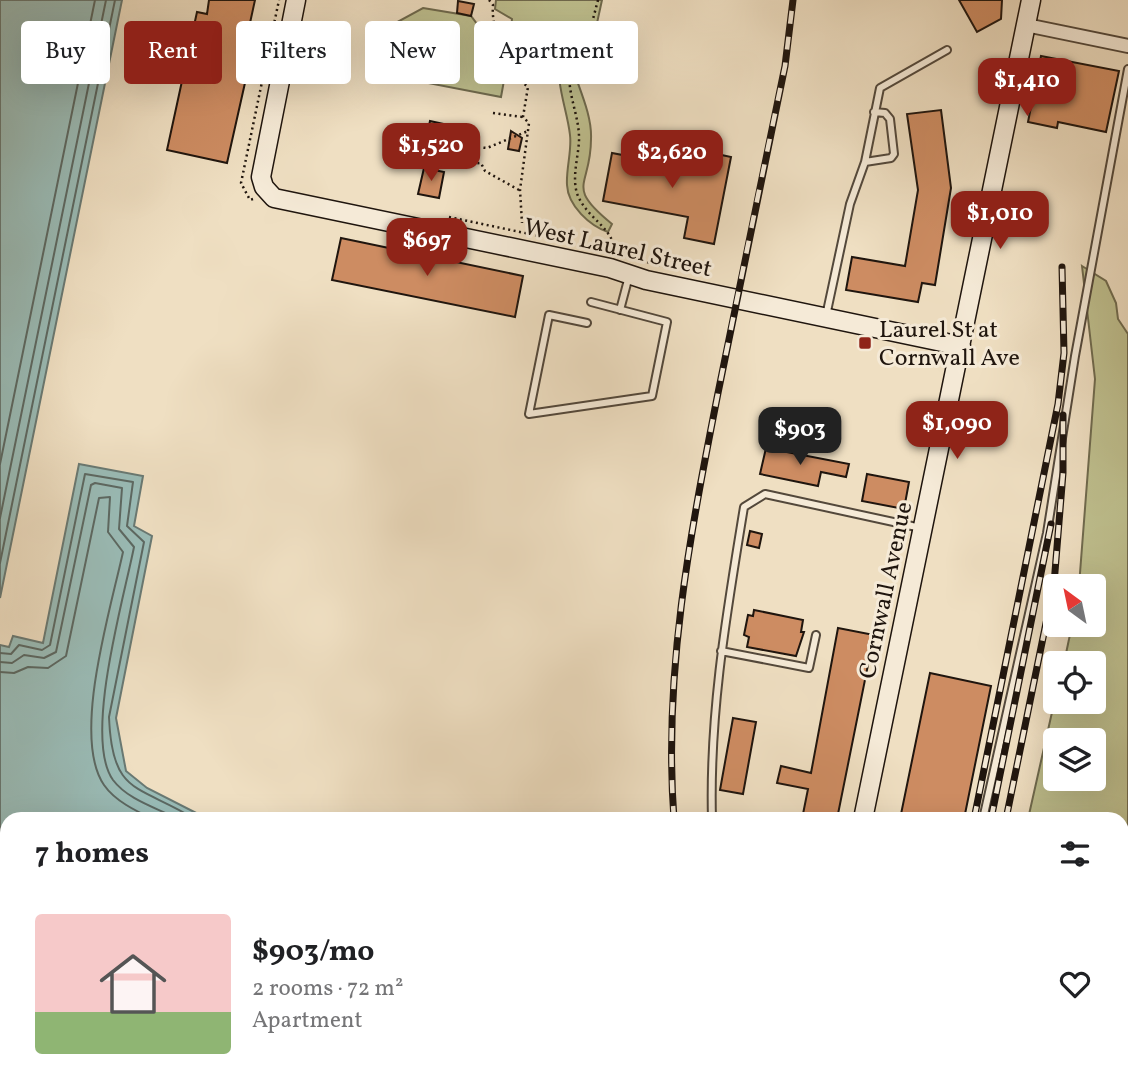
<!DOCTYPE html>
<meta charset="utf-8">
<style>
:root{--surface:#fff;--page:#f6f6f6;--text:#202124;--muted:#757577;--accent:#8f2418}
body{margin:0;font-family:Vollkorn,serif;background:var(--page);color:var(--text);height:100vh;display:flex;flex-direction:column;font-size:26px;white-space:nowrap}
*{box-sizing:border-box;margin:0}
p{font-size:23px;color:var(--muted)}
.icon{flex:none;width:38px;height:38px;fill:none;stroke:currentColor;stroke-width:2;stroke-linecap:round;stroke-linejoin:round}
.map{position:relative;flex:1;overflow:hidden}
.side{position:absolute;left:0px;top:812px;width:1129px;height:275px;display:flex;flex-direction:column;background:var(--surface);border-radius:21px 21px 0 0;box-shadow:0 7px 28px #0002}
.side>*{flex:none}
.top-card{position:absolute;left:21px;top:21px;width:700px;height:63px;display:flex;gap:14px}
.needle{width:46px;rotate:327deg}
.tools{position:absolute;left:1043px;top:574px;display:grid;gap:14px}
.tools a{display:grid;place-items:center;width:63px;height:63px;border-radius:7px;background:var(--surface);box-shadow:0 7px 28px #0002;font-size:35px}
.price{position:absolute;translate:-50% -60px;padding:0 16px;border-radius:14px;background:var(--accent);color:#fff;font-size:23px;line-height:46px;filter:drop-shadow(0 2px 4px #0008)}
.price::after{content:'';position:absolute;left:50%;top:42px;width:21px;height:16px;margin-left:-10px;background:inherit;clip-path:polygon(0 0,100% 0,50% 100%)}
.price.on{background:#222;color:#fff}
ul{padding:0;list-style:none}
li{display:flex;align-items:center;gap:21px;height:175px;padding:0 35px}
li span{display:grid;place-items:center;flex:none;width:196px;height:140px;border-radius:7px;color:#555}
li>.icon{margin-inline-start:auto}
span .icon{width:84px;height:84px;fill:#fffc;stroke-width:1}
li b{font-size:30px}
h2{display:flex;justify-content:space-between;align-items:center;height:84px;padding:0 35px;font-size:30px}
.tag{padding:0 24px;border-radius:7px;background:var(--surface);box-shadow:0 7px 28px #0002;font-size:24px;line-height:63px}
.tag.on{background:var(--accent);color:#fff}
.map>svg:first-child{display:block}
.green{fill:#bfc08f;stroke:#6f6a4e;stroke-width:2;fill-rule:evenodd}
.water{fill:#9abcb7;stroke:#697973;stroke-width:2}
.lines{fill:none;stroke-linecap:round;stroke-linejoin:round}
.shore{stroke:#5c6862;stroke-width:2}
.building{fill:#cd8c62;stroke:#1f150e;stroke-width:2}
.lane-casing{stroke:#53483b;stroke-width:10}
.street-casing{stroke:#53483b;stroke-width:16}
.secondary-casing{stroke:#1f150e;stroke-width:21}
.path{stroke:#1f150e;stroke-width:2.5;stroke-dasharray:2 3.5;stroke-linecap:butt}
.lane{stroke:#f5ead7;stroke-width:6}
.street{stroke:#f5ead7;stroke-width:12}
.secondary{stroke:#f5ead7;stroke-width:18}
.rail-casing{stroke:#1f150e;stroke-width:7}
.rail{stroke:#f5ead7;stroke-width:4.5;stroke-dasharray:13;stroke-linecap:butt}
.poi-dot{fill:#8f2418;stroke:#f5ead7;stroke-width:2.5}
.labels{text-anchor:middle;stroke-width:6;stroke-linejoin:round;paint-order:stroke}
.street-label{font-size:24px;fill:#1f150e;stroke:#f5ead7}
.poi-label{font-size:24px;fill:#1f150e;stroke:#f5ead7;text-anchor:start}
</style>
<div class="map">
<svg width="1128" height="1086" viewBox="0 0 1128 1086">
<rect width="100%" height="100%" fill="#efdfc2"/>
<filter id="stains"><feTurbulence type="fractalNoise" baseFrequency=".00286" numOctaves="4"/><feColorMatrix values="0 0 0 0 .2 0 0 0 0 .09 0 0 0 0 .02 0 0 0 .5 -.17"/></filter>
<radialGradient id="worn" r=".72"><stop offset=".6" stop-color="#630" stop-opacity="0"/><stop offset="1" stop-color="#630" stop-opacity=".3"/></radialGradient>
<path class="green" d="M 496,0 L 602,0 L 589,60 L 575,75 C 582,95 592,118 591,139 C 591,188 564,185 612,224 L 608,232 C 590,226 568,206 567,185 C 566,168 572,151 570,135 C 567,108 554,81 561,54 L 509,45 L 512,19 L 495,9 Z
M 423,8 L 471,16 L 507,64 L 501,97 L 428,83 L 429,74 L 417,72 L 415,80 L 393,76 L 372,56 L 371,42 L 377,33 Z
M 1082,266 L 1106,281 L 1116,303 L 1118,319 L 1128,334 L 1128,1086 L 974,1086 L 975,1080 L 1122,1080 L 1122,819 L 1028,819 L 1055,699 L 1055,702 L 1094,702 L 1094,663 L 1064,663 L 1072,625 L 1094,625 L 1094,586 L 1079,586 L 1095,379 ZM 1055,740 L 1094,740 L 1094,779 L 1055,779 Z"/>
<path class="water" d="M 0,0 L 122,0 L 0,598 Z
M 79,464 L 143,476 L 134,526 L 152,536 L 116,718 L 126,771 L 147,788 L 208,819 L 7,819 L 7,1080 L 164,1080 L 165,1086 L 0,1086 L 0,645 L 9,647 L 13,636 L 43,643 Z"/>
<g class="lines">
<path class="shore" d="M 0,464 L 95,0
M 0,518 L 106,0
M 0,563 L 115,0
M 0,653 L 11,654 L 19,645 L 42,650 L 50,645 L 85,474 L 133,482 L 127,526 L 144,542 L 109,717 C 112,796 138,784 195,819
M 0,662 L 12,663 L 24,655 L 44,658 L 56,652 L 91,485 L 95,483 L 122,488 L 119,529 L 134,547 C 124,598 83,738 113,780 C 128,800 157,808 178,819
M 0,672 L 14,673 L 28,667 L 48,668 L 66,656 L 99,498 L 110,497 L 108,532 L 123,552 C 111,608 71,737 104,785 C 115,801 136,811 153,819"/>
</g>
<path class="building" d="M 209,0 L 255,0 L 250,23 L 258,25 L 227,163 L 167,150 L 197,12 L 207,14 Z
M 959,0 L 1002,0 L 1001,19 L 977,32 Z
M 458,1 L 474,4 L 471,16 L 457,13 Z
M 1041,56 L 1119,71 L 1106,132 L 1058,122 L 1057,128 L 1028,122 Z
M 941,110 L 951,188 L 935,285 L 922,283 L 918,302 L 846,290 L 852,257 L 905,266 L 918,190 L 907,114 Z
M 430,121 L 462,128 L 460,141 L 426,139 Z
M 511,131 L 522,138 L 519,151 L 508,149 Z
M 703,151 L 731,157 L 714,244 L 684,238 L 688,217 L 603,201 L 612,153 L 700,170 Z
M 424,168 L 444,172 L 439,198 L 418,194 Z
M 341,238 L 523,276 L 515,317 L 332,280 Z
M 766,448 L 849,464 L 846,477 L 821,472 L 818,486 L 760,474 Z
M 867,474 L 909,482 L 904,509 L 862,501 Z
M 750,531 L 762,534 L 759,548 L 747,545 Z
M 754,610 L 803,620 L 801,632 L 804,632 L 796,656 L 747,647 L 749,637 L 744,635 L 748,615 L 753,616 Z
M 838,628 L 874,635 L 837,819 L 802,819 L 808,789 L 777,783 L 781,766 L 811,773 Z
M 930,673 L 991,686 L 964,819 L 900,819 Z
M 733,718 L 756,722 L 743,794 L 720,790 Z"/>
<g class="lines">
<defs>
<path id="lane" d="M 865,162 L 891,158 L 894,154 L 890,119 L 885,113 L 874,112
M 620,310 L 629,276
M 826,316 L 850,204 L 865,162 L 880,88 L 947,50
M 587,323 L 549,315 L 529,414 L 652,396 L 667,322 L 591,302
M 721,651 L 809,668 L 816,635
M 712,819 C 709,713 727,611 744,507 L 765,494 L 921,528
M 983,819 L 1047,533 L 1075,356 L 1128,69
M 844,1086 L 846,1080
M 891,1086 L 892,1080
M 929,1086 L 930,1080"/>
<path id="street" d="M 1026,25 L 1128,46"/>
<path id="secondary" d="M 296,0 L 261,177 L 264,187 L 274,198 L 610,268 L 646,280 L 961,346
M 863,819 L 1031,0
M 808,1086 L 809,1080"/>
</defs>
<use href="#lane" class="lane-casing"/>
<use href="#street" class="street-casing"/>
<use href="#secondary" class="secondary-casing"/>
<path class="path" d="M 489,0 L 493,5 C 491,31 503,48 525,63 L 522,82 L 528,87 L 523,117 L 529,123 L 520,190 L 522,223
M 598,0 L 583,57 L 570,67 C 566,93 580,116 579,141 C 578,160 570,183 580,200 C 590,219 614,230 615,252
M 493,113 L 523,117
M 519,190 L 485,171 L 481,163 L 461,164 L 461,160 L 477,147 L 487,148 L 528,131
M 253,199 L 250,200 L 241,183 L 279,0
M 449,217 L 596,248
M 626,256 L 664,267"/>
<use href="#lane" class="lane"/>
<use href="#street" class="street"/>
<use href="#secondary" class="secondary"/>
<defs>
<path id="rail" d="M 674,819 C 663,674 690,535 718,393 C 740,284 762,175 785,66 L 793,0
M 974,819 L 1058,404 L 1064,353 L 1062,267
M 991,819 L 1051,524
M 1006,819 L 1054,584 L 1063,473 L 1063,415
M 710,1080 L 711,1086
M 920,1086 L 921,1080
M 937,1086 L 938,1080
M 952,1086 L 953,1080"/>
</defs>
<use href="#rail" class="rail-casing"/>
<use href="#rail" class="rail"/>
</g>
<rect class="poi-dot" x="858" y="336" width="14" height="14" rx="3.5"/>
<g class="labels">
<g class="street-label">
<text transform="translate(618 247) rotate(13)" y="8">West Laurel Street</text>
<text transform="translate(885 590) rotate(-78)" y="8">Cornwall Avenue</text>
</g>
<g class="poi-label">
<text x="879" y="337">Laurel St at<tspan x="879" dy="28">Cornwall Ave</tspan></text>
</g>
</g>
<rect width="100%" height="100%" filter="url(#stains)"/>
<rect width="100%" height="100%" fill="url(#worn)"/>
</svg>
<div class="tools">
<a><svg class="needle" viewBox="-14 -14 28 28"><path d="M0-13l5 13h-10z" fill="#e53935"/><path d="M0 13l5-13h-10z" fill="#757577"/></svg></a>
<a><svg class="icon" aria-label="locate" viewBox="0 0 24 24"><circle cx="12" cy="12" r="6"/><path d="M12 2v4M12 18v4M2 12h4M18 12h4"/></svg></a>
<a><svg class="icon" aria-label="layers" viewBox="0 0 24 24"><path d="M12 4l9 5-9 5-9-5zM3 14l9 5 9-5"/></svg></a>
</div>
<b class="price" style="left:1027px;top:118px">$1,410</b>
<b class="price" style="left:431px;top:183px">$1,520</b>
<b class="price" style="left:672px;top:190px">$2,620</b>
<b class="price" style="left:1000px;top:251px">$1,010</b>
<b class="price" style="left:427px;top:278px">$697</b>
<b class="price" style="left:957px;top:461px">$1,090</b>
<b class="price on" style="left:800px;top:467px">$903</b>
<div class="top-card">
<a class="tag">Buy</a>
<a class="tag on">Rent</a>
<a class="tag">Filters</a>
<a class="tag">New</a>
<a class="tag">Apartment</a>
</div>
<section class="side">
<h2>7 homes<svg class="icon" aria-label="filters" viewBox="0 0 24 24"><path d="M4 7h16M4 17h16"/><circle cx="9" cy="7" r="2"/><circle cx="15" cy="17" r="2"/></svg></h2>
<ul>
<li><span style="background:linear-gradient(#f6c9c9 70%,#8fb573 0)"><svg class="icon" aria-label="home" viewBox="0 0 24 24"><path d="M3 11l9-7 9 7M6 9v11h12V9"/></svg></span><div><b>$903/mo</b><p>2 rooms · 72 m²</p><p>Apartment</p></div><svg class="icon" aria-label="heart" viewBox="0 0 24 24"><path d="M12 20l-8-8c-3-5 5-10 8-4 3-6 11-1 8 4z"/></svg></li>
</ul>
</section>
</div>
